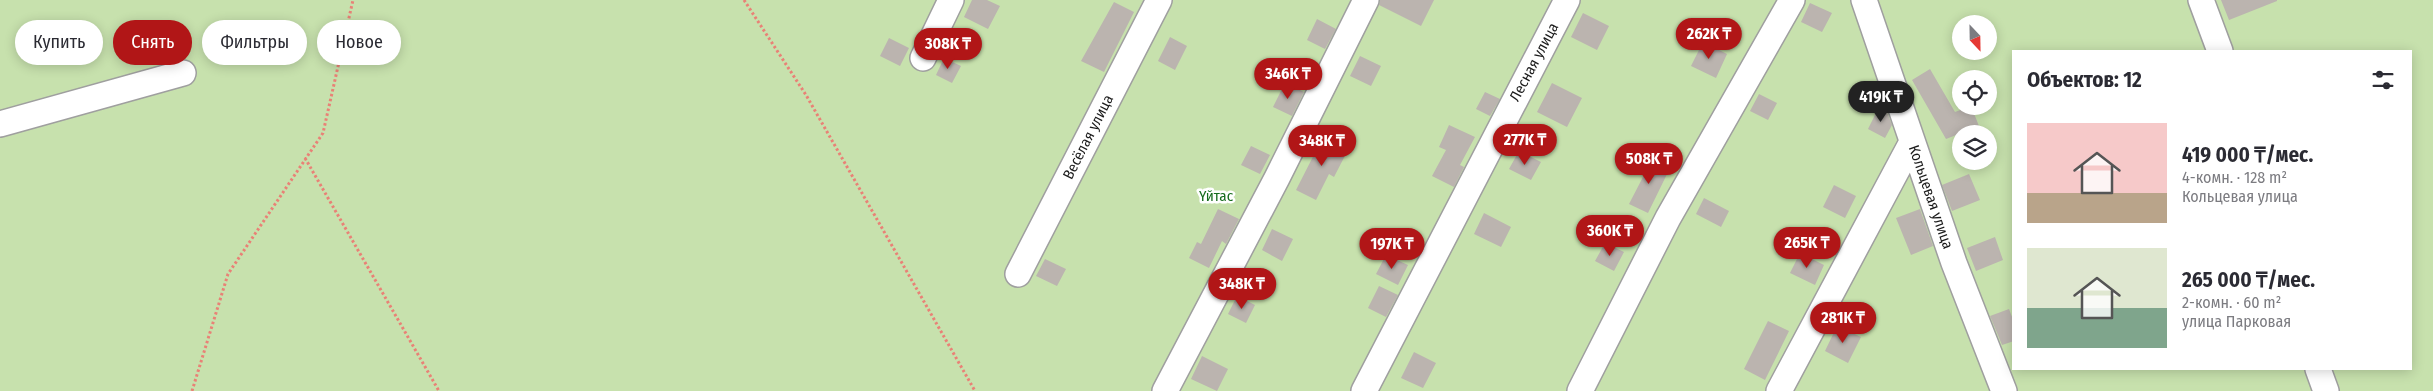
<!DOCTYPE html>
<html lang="ru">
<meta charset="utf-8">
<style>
:root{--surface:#fff;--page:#f7f7f7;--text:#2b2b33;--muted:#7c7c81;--accent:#b11617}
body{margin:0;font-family:"Fira Sans Condensed",sans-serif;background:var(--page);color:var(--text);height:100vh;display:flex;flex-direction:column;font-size:19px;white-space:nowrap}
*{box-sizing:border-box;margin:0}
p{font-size:16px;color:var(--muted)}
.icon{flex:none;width:28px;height:28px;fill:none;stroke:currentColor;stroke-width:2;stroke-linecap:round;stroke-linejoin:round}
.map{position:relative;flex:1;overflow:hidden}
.side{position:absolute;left:2012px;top:50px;width:400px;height:320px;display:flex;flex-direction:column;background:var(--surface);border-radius:0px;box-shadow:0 2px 12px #0003}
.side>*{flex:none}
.banner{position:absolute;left:15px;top:20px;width:475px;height:45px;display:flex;gap:10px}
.needle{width:32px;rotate:158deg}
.tools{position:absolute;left:1952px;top:15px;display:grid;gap:10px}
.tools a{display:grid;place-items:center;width:45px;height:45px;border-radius:50%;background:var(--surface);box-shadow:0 2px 12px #0003;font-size:25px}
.price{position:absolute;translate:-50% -42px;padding:0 11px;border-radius:18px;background:var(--accent);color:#fff;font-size:16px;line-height:32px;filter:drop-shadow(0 1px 2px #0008)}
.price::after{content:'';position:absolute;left:50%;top:30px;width:15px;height:11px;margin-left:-8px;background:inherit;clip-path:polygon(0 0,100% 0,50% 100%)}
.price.current{background:#222;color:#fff}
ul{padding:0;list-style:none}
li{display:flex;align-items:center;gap:15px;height:125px;padding:0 15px}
li span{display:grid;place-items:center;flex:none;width:140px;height:100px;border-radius:0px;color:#555}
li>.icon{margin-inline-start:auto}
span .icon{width:60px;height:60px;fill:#fffc;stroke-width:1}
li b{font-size:21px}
h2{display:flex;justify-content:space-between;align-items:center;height:60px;padding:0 15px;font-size:21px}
.chip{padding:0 18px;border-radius:22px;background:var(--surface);box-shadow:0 2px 12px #0003;font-size:18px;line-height:45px}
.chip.current{background:var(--accent);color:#fff}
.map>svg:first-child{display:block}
.grass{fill:#c7e1ad;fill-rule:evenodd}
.building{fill:#bbb4af}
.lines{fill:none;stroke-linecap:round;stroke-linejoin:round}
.minor-casing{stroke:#9f9f9f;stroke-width:28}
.path{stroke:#e98176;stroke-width:3;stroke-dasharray:2.5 2.5;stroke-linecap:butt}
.minor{stroke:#fff;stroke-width:25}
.labels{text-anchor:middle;stroke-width:5;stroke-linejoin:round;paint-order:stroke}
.street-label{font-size:15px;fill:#1b1b1b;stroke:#fff}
.park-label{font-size:15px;fill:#176c1e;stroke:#fff}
</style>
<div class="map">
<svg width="2433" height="391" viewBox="0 0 2433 391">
<rect width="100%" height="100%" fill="#ece8e2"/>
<path class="grass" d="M 0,0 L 2433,0 L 2433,391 L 0,391 ZM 1961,24 L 1989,24 L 1989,51 L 1961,51 ZM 2014,51 L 2411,51 L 2411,369 L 2014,369 ZM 1961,79 L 1989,79 L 1989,106 L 1961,106 ZM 1961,134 L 1989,134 L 1989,161 L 1961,161 Z"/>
<path class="building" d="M 972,0 L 987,0 L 1000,6 L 988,29 L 964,17 Z
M 1380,0 L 1434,0 L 1421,26 L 1379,5 Z
M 2221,0 L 2277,0 L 2277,1 L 2229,20 Z
M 1114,2 L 1134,12 L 1104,72 L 1081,61 Z
M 1810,3 L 1832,13 L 1822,32 L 1801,22 Z
M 1583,13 L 1609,26 L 1597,50 L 1571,37 Z
M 1317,19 L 1336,29 L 1325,49 L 1307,40 Z
M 1170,37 L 1187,46 L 1175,70 L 1158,61 Z
M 889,38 L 909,48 L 900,66 L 880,56 Z
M 1703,42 L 1727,54 L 1716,78 L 1691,66 Z
M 1360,56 L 1381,66 L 1371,86 L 1350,76 Z
M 944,58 L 961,66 L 952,83 L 936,75 Z
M 1930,69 L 1955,112 L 1971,106 L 1979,126 L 1946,139 L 1912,80 Z
M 1285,83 L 1304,92 L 1292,116 L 1273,107 Z
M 1552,83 L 1582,98 L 1567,127 L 1537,112 Z
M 1485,92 L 1500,99 L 1490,116 L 1476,109 Z
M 1759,94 L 1777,103 L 1768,120 L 1750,111 Z
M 1879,107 L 1887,112 L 1892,125 L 1885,138 L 1868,129 Z
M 1449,125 L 1475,137 L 1460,165 L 1464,167 L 1454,187 L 1432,176 L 1446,150 L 1439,147 Z
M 1324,135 L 1349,148 L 1334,177 L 1329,174 L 1316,200 L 1296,190 Z
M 1251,146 L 1270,155 L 1260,174 L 1241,165 Z
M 1519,151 L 1541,162 L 1531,180 L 1509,169 Z
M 1647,157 L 1670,168 L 1648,213 L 1629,204 L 1644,175 L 1639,173 Z
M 1969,174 L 1980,200 L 1952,211 L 1942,185 Z
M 1834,185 L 1856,196 L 1845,218 L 1823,207 Z
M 1704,198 L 1729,211 L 1721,227 L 1696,214 Z
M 1218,209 L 1239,219 L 1226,244 L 1222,241 L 1209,268 L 1189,258 L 1197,242 L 1201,244 Z
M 1920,209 L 1933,246 L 1911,255 L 1896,218 Z
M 1484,213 L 1511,227 L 1501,247 L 1474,234 Z
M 1272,229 L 1293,239 L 1282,261 L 1262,250 Z
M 1995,237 L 2003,260 L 1976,271 L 1967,248 Z
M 1605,243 L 1624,252 L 1614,271 L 1595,261 Z
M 1800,253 L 1824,265 L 1815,285 L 1790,273 Z
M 1386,255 L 1408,265 L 1398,285 L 1376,274 Z
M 1045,259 L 1066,269 L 1057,286 L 1036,276 Z
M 1379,286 L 1398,295 L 1386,317 L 1368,308 Z
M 1237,296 L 1255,305 L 1246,323 L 1228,314 Z
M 2009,309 L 2014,322 L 2014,341 L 2002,345 L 1990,316 Z
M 1768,321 L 1789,331 L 1765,380 L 1744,369 Z
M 1837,326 L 1861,337 L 1848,363 L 1825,351 Z
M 1414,352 L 1436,363 L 1423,388 L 1401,378 Z
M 1202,356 L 1228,369 L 1217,391 L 1191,379 Z"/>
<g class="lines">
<defs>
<path id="minor" d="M 1864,0 L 1954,263 L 2004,391
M 2201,0 L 2220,51
M 923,58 L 951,0
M 0,124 L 183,73
M 1018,274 L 1159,0
M 2318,369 L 2326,391
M 1165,391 L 1277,178 L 1366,0
M 1364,391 L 1567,0
M 1580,391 L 1668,218 L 1792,0
M 1779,391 L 1912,142"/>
</defs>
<use href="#minor" class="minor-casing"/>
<path class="path" d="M 744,0 L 806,95 L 975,391
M 305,158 L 439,391
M 192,391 L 228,274 L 323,133 L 353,0"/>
<use href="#minor" class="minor"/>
</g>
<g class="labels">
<g class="street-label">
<text transform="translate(1534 62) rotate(-62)" y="5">Лесная улица</text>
<text transform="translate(1088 137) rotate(-63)" y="5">Весёлая улица</text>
<text transform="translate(1931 197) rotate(71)" y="5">Кольцевая улица</text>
</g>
<g class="park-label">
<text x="1216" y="201">Үйтас</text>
</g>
</g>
</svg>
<div class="tools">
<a><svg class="needle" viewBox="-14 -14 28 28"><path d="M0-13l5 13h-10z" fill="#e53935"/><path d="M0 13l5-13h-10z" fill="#7c7c81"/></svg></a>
<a><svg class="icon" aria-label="locate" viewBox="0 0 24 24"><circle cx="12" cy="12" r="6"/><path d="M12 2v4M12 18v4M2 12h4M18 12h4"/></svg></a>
<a><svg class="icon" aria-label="layers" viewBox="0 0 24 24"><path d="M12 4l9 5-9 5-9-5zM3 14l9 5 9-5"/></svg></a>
</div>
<b class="price" style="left:1709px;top:60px">262K ₸</b>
<b class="price" style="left:948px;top:70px">308K ₸</b>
<b class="price" style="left:1288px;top:100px">346K ₸</b>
<b class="price current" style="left:1881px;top:123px">419K ₸</b>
<b class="price" style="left:1525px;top:166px">277K ₸</b>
<b class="price" style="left:1322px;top:167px">348K ₸</b>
<b class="price" style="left:1649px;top:185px">508K ₸</b>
<b class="price" style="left:1610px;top:257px">360K ₸</b>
<b class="price" style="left:1807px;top:269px">265K ₸</b>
<b class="price" style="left:1392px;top:270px">197K ₸</b>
<b class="price" style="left:1242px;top:310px">348K ₸</b>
<b class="price" style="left:1843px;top:344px">281K ₸</b>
<div class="banner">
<a class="chip">Купить</a>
<a class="chip current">Снять</a>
<a class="chip">Фильтры</a>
<a class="chip">Новое</a>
</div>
<section class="side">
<h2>Объектов: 12<svg class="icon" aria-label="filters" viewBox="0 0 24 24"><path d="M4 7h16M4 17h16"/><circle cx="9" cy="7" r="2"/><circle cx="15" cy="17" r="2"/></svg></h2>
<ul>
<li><span style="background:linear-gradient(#f6c9c9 70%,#b9a48a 0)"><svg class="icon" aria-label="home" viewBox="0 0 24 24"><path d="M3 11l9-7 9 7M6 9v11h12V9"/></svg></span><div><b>419 000 ₸/мес.</b><p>4-комн. · 128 m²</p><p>Кольцевая улица</p></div></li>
<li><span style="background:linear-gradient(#dfe7d0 60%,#7fa58c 0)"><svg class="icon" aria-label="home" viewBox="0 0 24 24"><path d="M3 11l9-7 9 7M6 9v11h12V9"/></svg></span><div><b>265 000 ₸/мес.</b><p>2-комн. · 60 m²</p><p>улица Парковая</p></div></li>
</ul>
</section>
</div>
